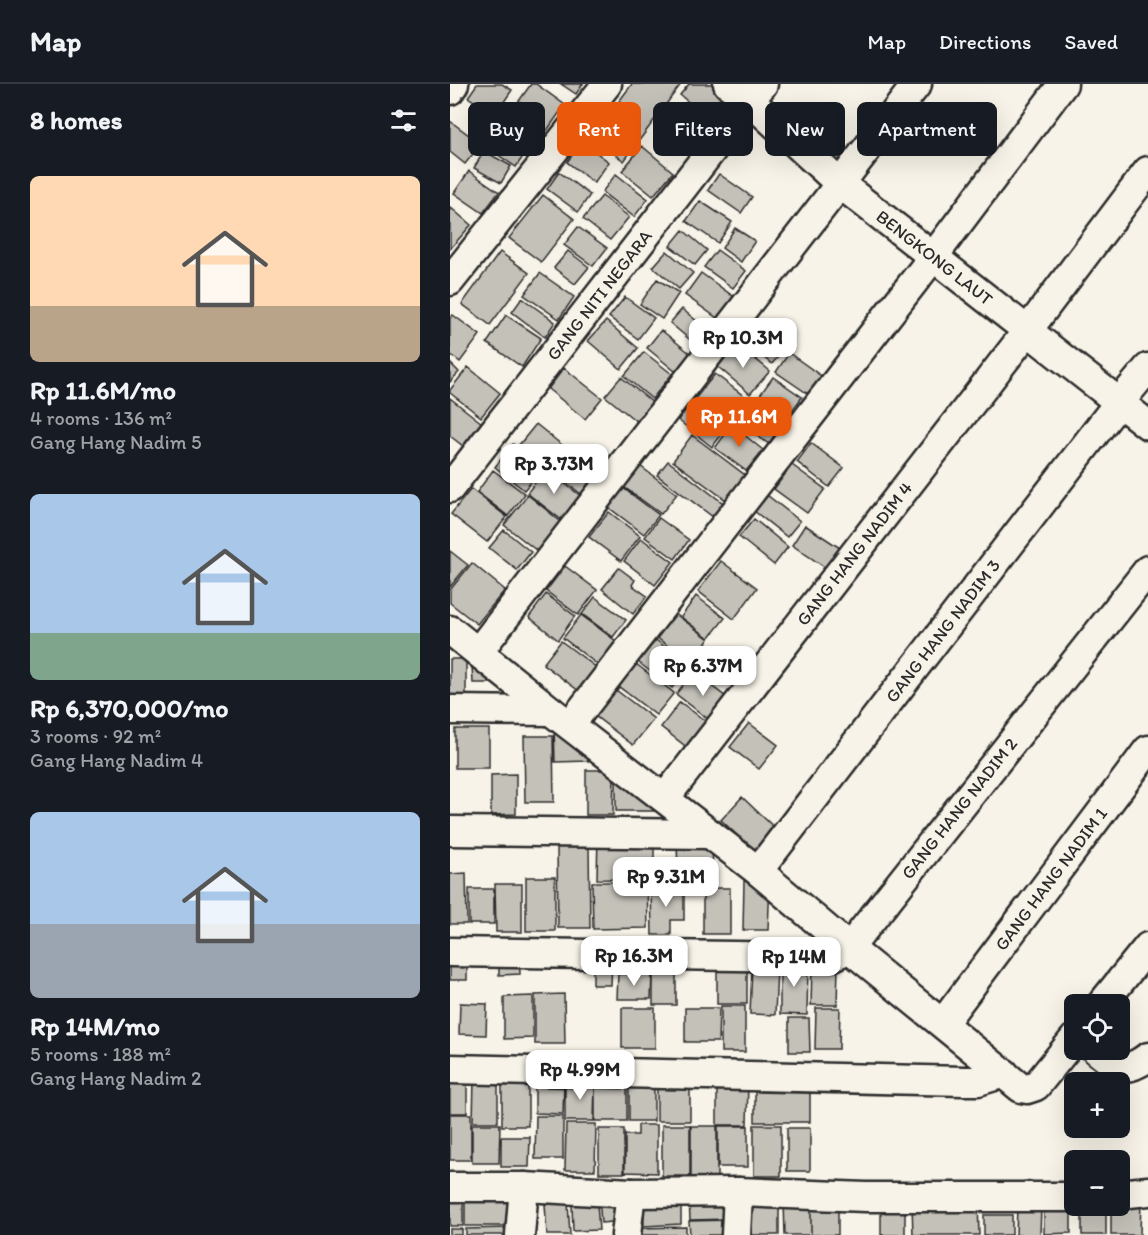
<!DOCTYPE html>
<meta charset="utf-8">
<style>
:root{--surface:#171b24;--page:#20242c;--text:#f1f3f6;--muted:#9ea1a6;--line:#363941;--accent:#ea580c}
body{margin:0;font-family:Itim,sans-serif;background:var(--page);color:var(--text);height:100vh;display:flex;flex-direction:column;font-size:22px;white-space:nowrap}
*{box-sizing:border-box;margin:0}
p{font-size:20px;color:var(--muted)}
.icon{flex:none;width:33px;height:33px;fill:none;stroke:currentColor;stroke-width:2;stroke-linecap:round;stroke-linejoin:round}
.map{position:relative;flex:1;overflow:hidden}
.panel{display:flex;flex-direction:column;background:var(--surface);width:450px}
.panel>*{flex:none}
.guide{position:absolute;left:18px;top:18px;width:570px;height:54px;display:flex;gap:12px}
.fabs{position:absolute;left:614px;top:910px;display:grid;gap:12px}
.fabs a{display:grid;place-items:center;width:66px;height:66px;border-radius:9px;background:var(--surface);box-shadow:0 6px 24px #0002;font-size:30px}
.price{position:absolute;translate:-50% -51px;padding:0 14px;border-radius:12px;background:#fff;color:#222;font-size:20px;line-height:39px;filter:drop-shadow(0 2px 3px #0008)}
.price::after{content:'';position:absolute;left:50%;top:36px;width:18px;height:14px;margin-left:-9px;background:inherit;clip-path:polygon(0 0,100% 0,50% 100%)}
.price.on{background:var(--accent);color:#fff}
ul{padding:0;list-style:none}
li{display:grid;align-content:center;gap:12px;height:318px;padding:0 30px}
li span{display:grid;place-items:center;height:186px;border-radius:9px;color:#555}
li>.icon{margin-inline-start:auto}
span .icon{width:108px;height:108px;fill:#fffc;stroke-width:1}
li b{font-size:26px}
h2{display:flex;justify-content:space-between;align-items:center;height:72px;padding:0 30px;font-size:26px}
.tag{padding:0 21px;border-radius:9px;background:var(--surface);box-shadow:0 6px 24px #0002;font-size:21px;line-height:54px}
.tag.on{background:var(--accent);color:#fff}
header{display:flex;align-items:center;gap:36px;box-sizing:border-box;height:84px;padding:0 30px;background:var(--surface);border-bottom:2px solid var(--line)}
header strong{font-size:28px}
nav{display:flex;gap:33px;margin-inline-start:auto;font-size:21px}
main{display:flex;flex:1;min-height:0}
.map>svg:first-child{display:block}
.building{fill:#c4c1b9;stroke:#2b2b2b;stroke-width:1.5}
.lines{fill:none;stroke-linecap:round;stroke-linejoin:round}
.minor-casing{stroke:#2b2b2b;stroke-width:33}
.minor{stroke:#f7f3e8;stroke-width:28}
.labels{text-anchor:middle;stroke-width:5;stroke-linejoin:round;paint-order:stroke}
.street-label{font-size:18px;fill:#2b2b2b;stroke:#f7f3e8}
</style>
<header>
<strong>Map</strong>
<nav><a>Map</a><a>Directions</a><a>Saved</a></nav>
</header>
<main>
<section class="panel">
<h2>8 homes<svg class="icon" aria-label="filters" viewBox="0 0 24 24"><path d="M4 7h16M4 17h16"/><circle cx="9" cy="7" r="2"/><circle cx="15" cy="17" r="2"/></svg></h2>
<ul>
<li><span style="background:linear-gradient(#ffd9b3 70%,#b9a48a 0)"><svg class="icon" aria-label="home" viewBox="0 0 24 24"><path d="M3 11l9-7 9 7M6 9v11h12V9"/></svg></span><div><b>Rp 11.6M/mo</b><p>4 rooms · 136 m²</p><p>Gang Hang Nadim 5</p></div></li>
<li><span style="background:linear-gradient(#a9c7e8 75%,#7fa58c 0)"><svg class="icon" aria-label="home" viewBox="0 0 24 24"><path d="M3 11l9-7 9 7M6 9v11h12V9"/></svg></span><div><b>Rp 6,370,000/mo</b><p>3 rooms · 92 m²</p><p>Gang Hang Nadim 4</p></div></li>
<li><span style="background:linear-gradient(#a9c7e8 60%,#9aa5b1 0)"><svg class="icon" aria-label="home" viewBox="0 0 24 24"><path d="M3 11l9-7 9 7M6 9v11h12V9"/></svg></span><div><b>Rp 14M/mo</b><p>5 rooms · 188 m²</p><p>Gang Hang Nadim 2</p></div></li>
</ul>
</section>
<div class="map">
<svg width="698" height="1151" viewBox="0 0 698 1151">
<rect width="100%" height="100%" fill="#f7f3e8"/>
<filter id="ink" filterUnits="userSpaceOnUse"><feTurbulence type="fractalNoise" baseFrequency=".0167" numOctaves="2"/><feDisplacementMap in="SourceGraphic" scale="12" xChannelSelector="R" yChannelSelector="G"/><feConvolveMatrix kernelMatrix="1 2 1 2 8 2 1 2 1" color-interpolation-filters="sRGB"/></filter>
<g filter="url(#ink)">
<path class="building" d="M 27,0 L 52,0 L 62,6 L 45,31 L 18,13 Z
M 81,0 L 86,0 L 115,21 L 86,62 L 54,38 Z
M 111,0 L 133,0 L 126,10 Z
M 182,0 L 231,0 L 174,77 L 142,53 Z
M 239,0 L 268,0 L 283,12 L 262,38 L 230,11 Z
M 0,37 L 31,60 L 15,80 L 0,68 Z
M 50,46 L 78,65 L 66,83 L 38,64 Z
M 132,58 L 159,78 L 144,99 L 117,78 Z
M 192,62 L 223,88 L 203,112 L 172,87 Z
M 34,67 L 61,82 L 51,99 L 24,84 Z
M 19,87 L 49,108 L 33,129 L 4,109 Z
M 109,88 L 140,111 L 128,128 L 97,105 Z
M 166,90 L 198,115 L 184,133 L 152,108 Z
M 269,90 L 302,113 L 291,129 L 258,106 Z
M 93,111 L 124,135 L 91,178 L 59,154 Z
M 152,112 L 179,133 L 160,156 L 133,135 Z
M 250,117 L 282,138 L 268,159 L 236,137 Z
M 0,123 L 21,141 L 0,165 Z
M 128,143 L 157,164 L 143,182 L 114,161 Z
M 285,144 L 305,157 L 291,178 L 272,164 Z
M 233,146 L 257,166 L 245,181 L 220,162 Z
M 267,166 L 296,187 L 283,204 L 254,183 Z
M 118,167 L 139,183 L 125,200 L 104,184 Z
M 217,167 L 243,189 L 229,205 L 203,183 Z
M 50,168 L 79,189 L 40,241 L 12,220 Z
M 90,189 L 124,213 L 109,235 L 74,211 Z
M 251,189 L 284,213 L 267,234 L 235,211 Z
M 207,195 L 229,209 L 212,235 L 190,220 Z
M 175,213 L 204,234 L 188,255 L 159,233 Z
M 72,214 L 105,238 L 95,253 L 62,228 Z
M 232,225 L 263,250 L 251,265 L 220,239 Z
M 3,231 L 30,251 L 10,278 L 0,270 L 0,234 Z
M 56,231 L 91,254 L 72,283 L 37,259 Z
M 156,237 L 188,264 L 171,285 L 138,257 Z
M 303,237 L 336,263 L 322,280 L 290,255 Z
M 211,246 L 241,270 L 226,288 L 197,264 Z
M 286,259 L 320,287 L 300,310 L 267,282 Z
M 194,268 L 222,290 L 202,315 L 174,292 Z
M 339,269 L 374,294 L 361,312 L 326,288 Z
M 0,279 L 9,288 L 0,298 Z
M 18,283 L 50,309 L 31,333 L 0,309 L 0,306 Z
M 114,284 L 152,314 L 135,335 L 98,305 Z
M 265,290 L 299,316 L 262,363 L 228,336 Z
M 171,293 L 207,322 L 191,341 L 155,312 Z
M 323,293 L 352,313 L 336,335 L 307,315 Z
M 0,314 L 32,339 L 13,362 L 0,352 Z
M 302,320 L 332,340 L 319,360 L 289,340 Z
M 86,340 L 112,361 L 95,382 L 69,361 Z
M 282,341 L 313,366 L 296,387 L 265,364 Z
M 242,351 L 299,394 L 280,419 L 223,377 Z
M 361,359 L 394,384 L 379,403 L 347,378 Z
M 63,360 L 93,384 L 74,406 L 45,383 Z
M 114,362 L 148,389 L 131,410 L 97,383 Z
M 218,377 L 277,422 L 267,436 L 207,391 Z
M 342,381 L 375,405 L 357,429 L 324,405 Z
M 190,382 L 227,410 L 211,430 L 174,403 Z
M 96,385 L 132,413 L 113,437 L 77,409 Z
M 43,386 L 75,410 L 58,432 L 27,408 Z
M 173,404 L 209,431 L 194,450 L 158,423 Z
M 21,405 L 57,433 L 37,458 L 1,430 Z
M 78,411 L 115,441 L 91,470 L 54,441 Z
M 317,411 L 350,437 L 337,453 L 304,427 Z
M 159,428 L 190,452 L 171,477 L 139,453 Z
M 209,434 L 239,456 L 225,475 L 195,453 Z
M 304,435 L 338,463 L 324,481 L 289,453 Z
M 355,441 L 390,464 L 376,484 L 342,461 Z
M 54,446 L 81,468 L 67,486 L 39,464 Z
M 191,454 L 223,478 L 205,501 L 174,477 Z
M 0,467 L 18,481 L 0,503 Z
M 271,477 L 307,504 L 284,535 L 248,507 Z
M 22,479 L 55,506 L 27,540 L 0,519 L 0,506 Z
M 115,482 L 147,506 L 128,531 L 96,507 Z
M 169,484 L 185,496 L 182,501 L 197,512 L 183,530 L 152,505 Z
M 96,510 L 125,532 L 108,556 L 79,533 Z
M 246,512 L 275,534 L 259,554 L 231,533 Z
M 145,513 L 176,536 L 163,553 L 132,530 Z
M 224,529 L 259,555 L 241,579 L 206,553 Z
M 131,531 L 166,557 L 148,581 L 113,554 Z
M 206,556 L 239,582 L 222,604 L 188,578 Z
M 111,557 L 147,584 L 129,607 L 93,580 Z
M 0,575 L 16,575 L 16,611 L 0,611 Z
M 186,580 L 224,609 L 206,631 L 168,602 Z
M 42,581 L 42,599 L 23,599 L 22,582 Z
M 243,588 L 280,616 L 262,638 L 226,610 Z
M 166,606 L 204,635 L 183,661 L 145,632 Z
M 230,618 L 262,642 L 243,668 L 211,643 Z
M 299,639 L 328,661 L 309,685 L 280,663 Z
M 104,642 L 138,656 L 138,677 L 105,678 Z
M 5,645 L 39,645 L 39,684 L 5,684 Z
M 74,652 L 103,652 L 104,718 L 75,718 Z
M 166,683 L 210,727 L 166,727 Z
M 136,686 L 164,686 L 163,731 L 136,731 Z
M 66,690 L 66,730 L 41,731 L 41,691 Z
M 292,713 L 329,748 L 307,770 L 271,736 Z
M 148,750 L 204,750 L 204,796 L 147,795 Z
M 227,754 L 262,754 L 263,799 L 228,799 Z
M 107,761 L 139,761 L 140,844 L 108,844 Z
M 16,789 L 17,840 L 0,840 L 0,790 Z
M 76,793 L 105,793 L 105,847 L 76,847 Z
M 294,797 L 320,798 L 318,846 L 293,846 Z
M 142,798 L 197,798 L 198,844 L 143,845 Z
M 45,800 L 72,800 L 72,848 L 46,848 Z
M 234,802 L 234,836 L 221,836 L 221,851 L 202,851 L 201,803 Z
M 253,804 L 280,804 L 280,850 L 253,850 Z
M 19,805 L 44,805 L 44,840 L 19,840 Z
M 0,870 L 17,870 L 17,896 L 0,896 Z
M 49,871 L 69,871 L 70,890 L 49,891 Z
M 143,874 L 162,874 L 161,901 L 143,901 Z
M 267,877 L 297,877 L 297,920 L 267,920 Z
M 330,878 L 358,878 L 357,931 L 330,930 Z
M 362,882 L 388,882 L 387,921 L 361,921 Z
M 226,883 L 226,921 L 203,921 L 203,884 Z
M 302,883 L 327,884 L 325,931 L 300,930 Z
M 168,890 L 202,890 L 201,915 L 167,915 Z
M 114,910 L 115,960 L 85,960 L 85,911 Z
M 83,912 L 83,954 L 54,955 L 54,913 Z
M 10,919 L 37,920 L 36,951 L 9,950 Z
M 271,922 L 295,922 L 295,968 L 271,968 Z
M 172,924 L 205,924 L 205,964 L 172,964 Z
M 235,924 L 269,924 L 268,958 L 235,958 Z
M 366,924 L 390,924 L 389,965 L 365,965 Z
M 339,934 L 359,934 L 360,968 L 339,968 Z
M 0,992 L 17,992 L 17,1029 L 0,1029 Z
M 24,995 L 48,995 L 48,1038 L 23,1038 Z
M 267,995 L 298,996 L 297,1041 L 267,1041 Z
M 52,997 L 78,997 L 78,1042 L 52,1042 Z
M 85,997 L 114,997 L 113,1030 L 85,1029 Z
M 115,998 L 145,998 L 144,1037 L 115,1037 Z
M 145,998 L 177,998 L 177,1037 L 145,1037 Z
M 179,998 L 204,998 L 204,1037 L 179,1037 Z
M 207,1000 L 240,1000 L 240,1037 L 207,1037 Z
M 305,1000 L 360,1000 L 360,1038 L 305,1038 Z
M 0,1030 L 21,1030 L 21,1076 L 0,1076 Z
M 86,1032 L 113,1032 L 113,1075 L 85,1075 Z
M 22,1040 L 50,1040 L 49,1079 L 22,1079 Z
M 116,1040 L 146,1040 L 145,1086 L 115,1086 Z
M 188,1041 L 207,1041 L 207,1089 L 175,1088 L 175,1051 L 188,1051 Z
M 212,1041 L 240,1041 L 240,1092 L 212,1092 Z
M 304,1041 L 331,1041 L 331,1092 L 304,1092 Z
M 241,1042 L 267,1042 L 267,1093 L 241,1093 Z
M 268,1042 L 298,1042 L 298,1083 L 268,1083 Z
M 337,1044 L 360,1044 L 360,1087 L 337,1087 Z
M 149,1045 L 174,1045 L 174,1089 L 149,1089 Z
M 51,1053 L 80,1053 L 79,1083 L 51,1083 Z
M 0,1110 L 13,1110 L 13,1142 L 0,1142 Z
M 15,1111 L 62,1111 L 62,1142 L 15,1142 Z
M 172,1111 L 174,1137 L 151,1139 L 149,1112 Z
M 279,1113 L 280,1135 L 240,1136 L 239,1114 Z
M 298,1113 L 329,1113 L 329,1151 L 299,1151 Z
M 231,1115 L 231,1140 L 194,1142 L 193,1116 Z
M 691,1115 L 690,1151 L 661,1151 L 661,1122 L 669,1122 Z
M 361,1116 L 388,1116 L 388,1151 L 361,1151 Z
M 361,1116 L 361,1151 L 335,1151 L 334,1117 Z
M 528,1117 L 529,1151 L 463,1151 L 462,1120 Z
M 118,1119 L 120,1151 L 97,1151 L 95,1120 Z
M 147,1120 L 149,1146 L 123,1147 L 122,1121 Z
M 594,1120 L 621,1120 L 621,1149 L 594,1150 Z
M 431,1122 L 455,1122 L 455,1151 L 431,1151 Z
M 567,1123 L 591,1123 L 590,1151 L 566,1151 Z
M 632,1125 L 656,1125 L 656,1151 L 632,1151 Z
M 534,1131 L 562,1131 L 562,1151 L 534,1151 Z
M 280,1136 L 280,1151 L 240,1151 L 239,1137 Z
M 236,1143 L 236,1151 L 189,1151 L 189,1144 Z
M 57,1144 L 57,1151 L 16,1151 L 16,1145 Z
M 0,1145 L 12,1145 L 12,1151 L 0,1151 Z"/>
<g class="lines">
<defs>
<g id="minor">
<path id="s1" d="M 278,0 L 300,17 L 389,99 L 698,341"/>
<path d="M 0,6 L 4,0"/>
<path d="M 0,197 L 157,0"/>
<path id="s2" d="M 0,404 L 313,0"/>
<path d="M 0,546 L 101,627 L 308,787 L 399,864 L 571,1004 L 577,1005 L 586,1002 L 624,955"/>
<path d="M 28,568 L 467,0"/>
<path d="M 0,626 L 101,627"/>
<path d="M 120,641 L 483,173 L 613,0"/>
<path id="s3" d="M 215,714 L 578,246 L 698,87"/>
<path d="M 0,747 L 260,750"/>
<path id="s4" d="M 308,787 L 663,326 L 698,284"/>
<path id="s5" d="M 0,868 L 349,873 L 384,872 L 399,864 L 698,486"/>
<path d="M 651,921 L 698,863"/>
<path id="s6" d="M 493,939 L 698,666"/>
<path d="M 646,966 C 668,983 673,991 698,973"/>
<path d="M 0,985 L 514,997 L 528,997 L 554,989"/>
<path d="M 0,1103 L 74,1103 L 181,1109 L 288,1108 L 416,1113 L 624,1113"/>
<path d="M 669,1110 L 698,1107"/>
<path d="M 70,1151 L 74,1103"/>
<path d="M 176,1151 L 181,1109"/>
<path d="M 286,1151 L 288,1108"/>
</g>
</defs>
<use href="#minor" class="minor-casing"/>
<use href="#minor" class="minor"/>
</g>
</g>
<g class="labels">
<g class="street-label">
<text dy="6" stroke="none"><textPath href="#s1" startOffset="270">BENGKONG LAUT</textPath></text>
<text dy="6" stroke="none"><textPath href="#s2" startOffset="244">GANG NITI NEGARA</textPath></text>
<text dy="6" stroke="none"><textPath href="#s3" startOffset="309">GANG HANG NADIM 4</textPath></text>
<text dy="6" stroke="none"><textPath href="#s4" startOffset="303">GANG HANG NADIM 3</textPath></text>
<text dy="6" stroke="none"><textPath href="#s5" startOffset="579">GANG HANG NADIM 2</textPath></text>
<text dy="6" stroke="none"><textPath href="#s6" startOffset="180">GANG HANG NADIM 1</textPath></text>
</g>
</g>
</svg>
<div class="fabs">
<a><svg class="icon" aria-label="locate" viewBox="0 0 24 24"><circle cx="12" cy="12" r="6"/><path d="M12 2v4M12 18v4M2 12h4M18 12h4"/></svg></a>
<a>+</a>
<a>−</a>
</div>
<b class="price" style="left:293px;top:285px">Rp 10.3M</b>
<b class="price on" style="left:289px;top:364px">Rp 11.6M</b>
<b class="price" style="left:104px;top:411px">Rp 3.73M</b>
<b class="price" style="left:253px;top:613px">Rp 6.37M</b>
<b class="price" style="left:216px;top:824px">Rp 9.31M</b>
<b class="price" style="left:184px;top:903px">Rp 16.3M</b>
<b class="price" style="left:344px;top:904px">Rp 14M</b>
<b class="price" style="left:130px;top:1017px">Rp 4.99M</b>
<div class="guide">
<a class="tag">Buy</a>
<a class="tag on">Rent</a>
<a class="tag">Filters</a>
<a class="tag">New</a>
<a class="tag">Apartment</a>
</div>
</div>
</main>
